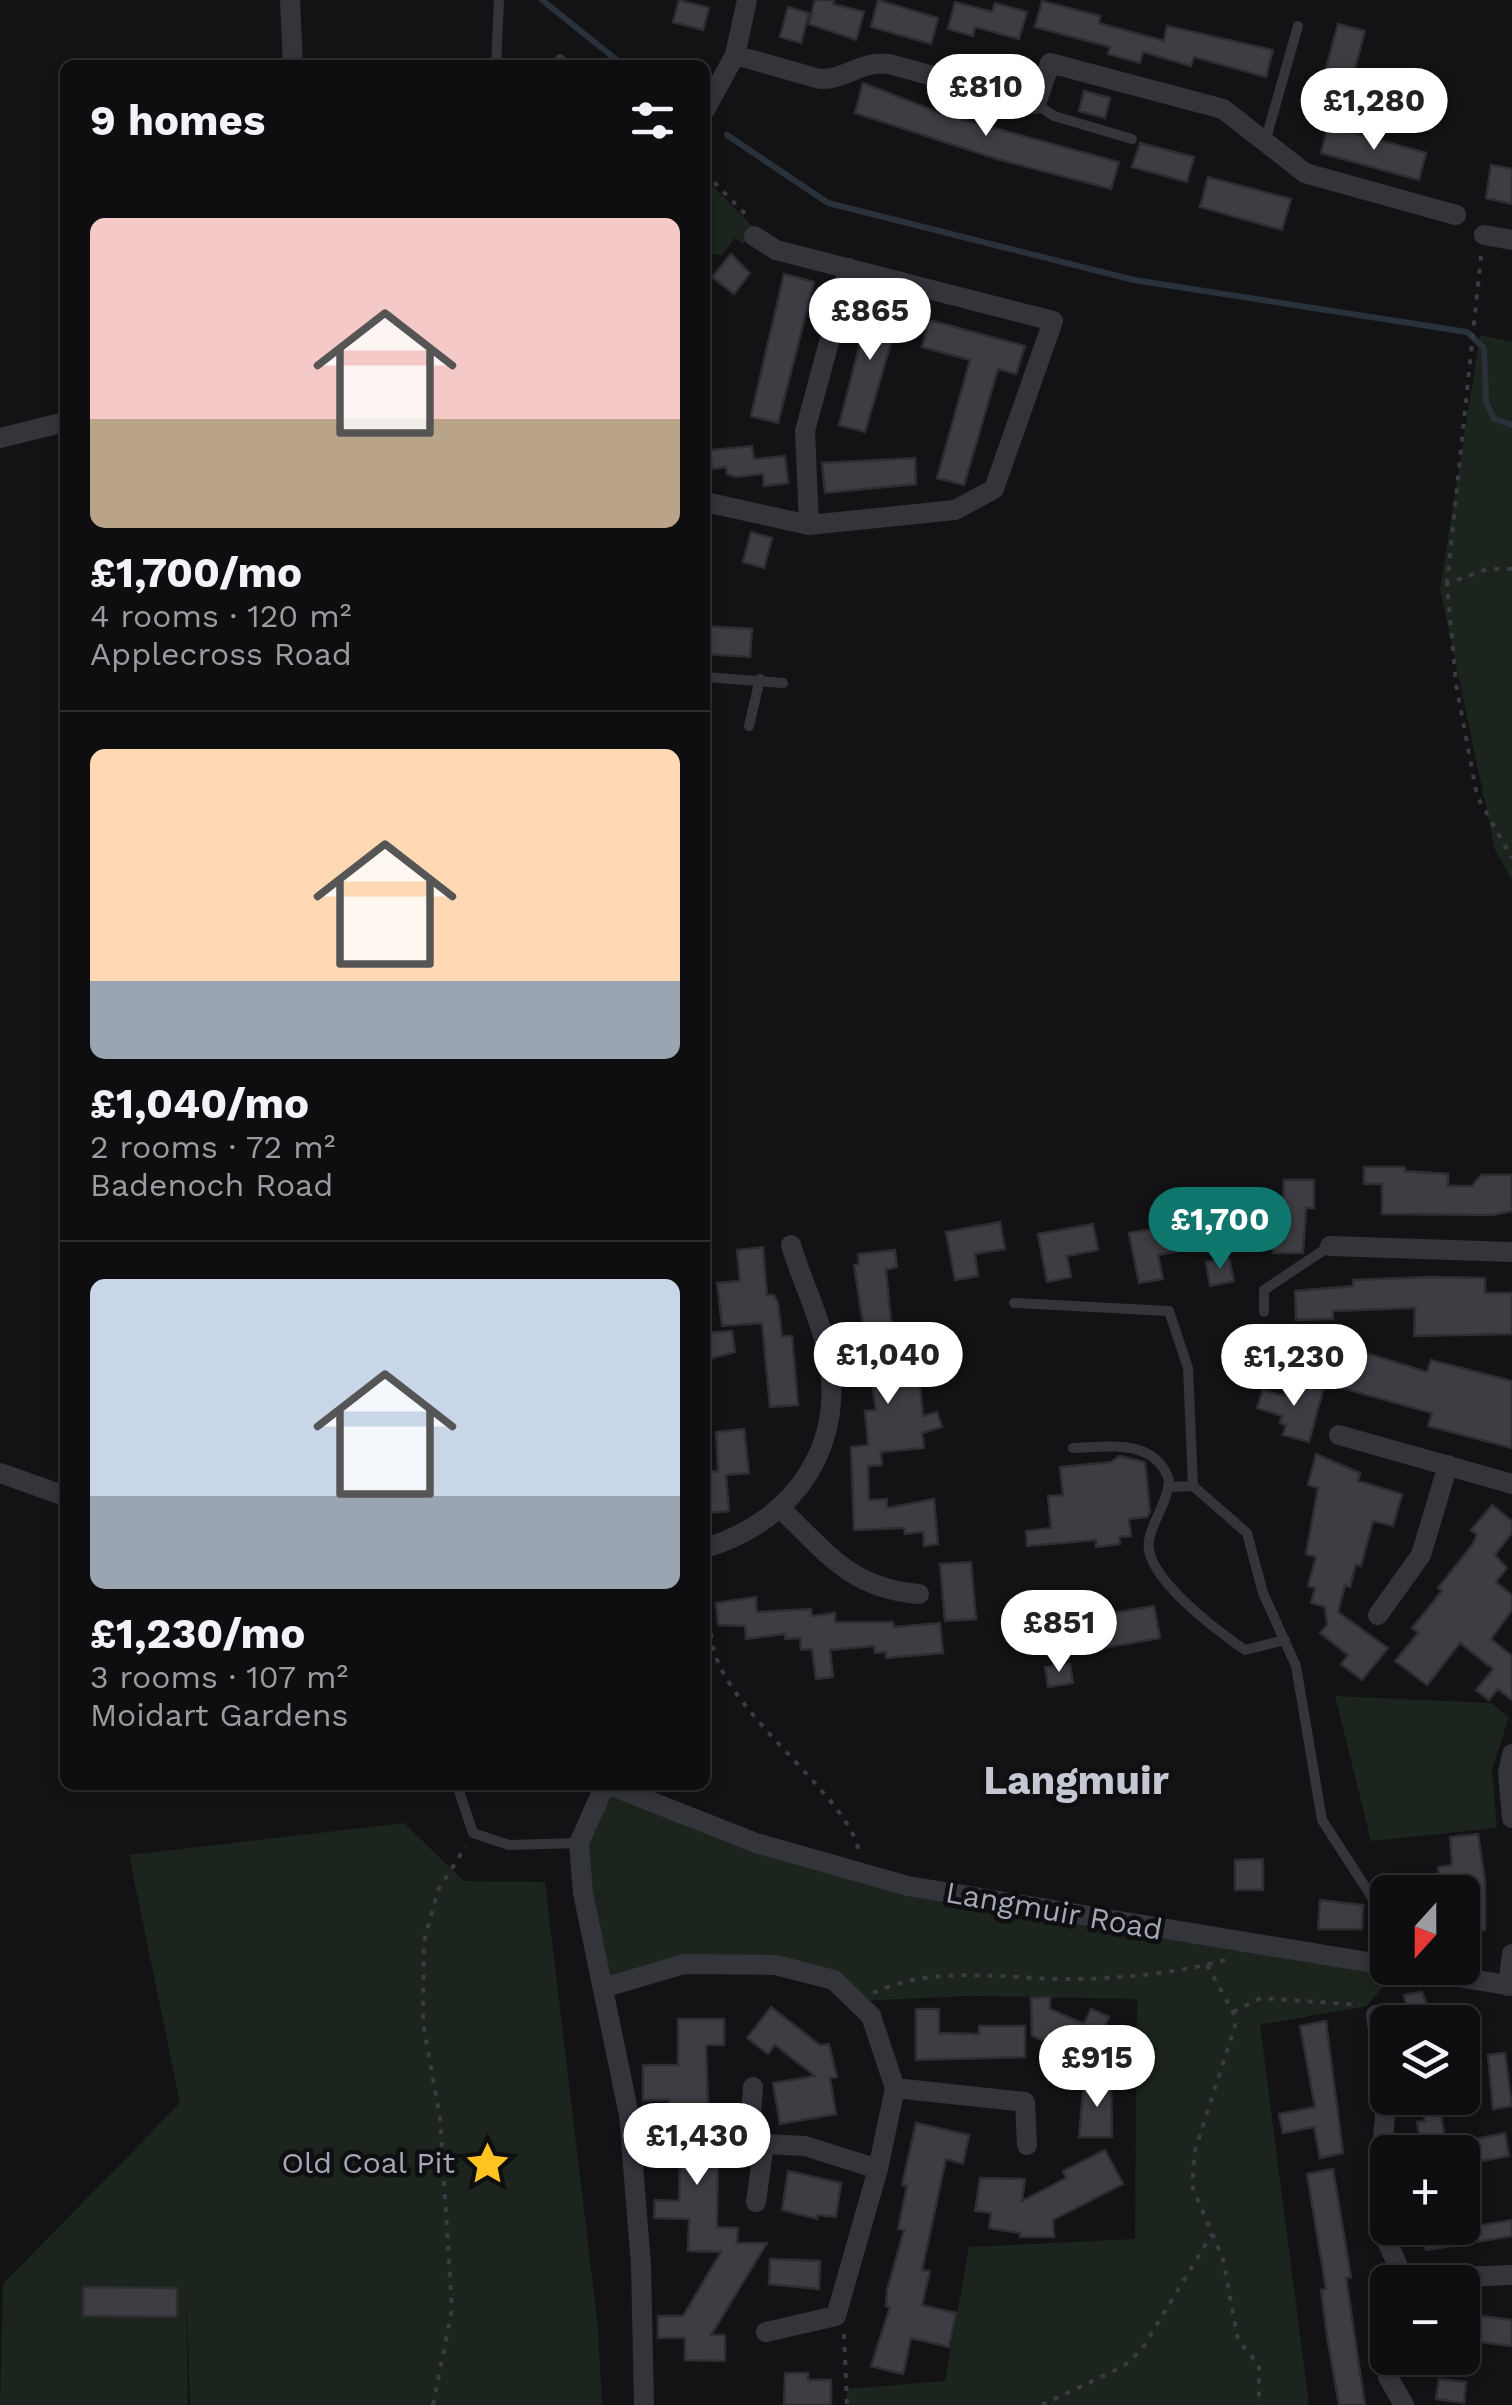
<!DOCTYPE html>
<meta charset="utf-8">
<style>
:root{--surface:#0e0e10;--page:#171719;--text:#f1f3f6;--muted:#9b9c9f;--line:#2e2e30;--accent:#0f766e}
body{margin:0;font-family:"Work Sans",sans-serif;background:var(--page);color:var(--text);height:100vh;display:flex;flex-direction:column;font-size:38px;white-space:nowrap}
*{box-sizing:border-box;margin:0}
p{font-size:32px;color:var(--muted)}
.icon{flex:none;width:55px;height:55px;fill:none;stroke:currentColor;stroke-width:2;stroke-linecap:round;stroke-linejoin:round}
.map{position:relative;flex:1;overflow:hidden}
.sheet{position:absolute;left:60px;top:60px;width:650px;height:1730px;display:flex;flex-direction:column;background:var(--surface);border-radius:15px;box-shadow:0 5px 15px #0003,0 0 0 2px var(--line)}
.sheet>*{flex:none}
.needle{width:65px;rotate:201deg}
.tools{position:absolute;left:1370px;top:1875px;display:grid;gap:20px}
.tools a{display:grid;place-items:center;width:110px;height:110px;border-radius:15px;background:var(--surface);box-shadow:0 5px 15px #0003,0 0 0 2px var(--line);font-size:50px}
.price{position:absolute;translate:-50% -85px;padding:0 22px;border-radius:35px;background:#fff;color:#222;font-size:32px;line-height:65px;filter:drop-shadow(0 2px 5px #0008)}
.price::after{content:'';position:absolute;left:50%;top:60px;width:30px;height:22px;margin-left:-15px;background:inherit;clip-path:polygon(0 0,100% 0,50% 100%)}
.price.selected{background:var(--accent);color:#fff}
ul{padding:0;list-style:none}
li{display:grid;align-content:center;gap:20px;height:530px;padding:0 30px}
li+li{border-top:2px solid var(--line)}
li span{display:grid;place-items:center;height:310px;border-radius:15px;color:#555}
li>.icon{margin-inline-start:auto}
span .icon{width:180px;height:180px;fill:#fffc;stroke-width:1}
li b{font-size:42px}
h2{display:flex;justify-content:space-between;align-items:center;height:120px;padding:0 30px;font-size:42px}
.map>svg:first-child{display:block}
.green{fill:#1b241d}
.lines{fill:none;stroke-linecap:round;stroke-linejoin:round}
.stream{stroke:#29313a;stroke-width:6}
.building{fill:#3d3d43;stroke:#2d2d32;stroke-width:2.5}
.path{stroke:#3a3c42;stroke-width:4;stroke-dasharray:5 8;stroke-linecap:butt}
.service{stroke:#34353b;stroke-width:10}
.minor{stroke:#34353b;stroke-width:20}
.labels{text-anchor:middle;stroke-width:9;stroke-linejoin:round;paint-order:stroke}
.street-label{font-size:30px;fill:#a4a8b7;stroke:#0f0e10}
.poi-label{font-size:30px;fill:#a4a8b7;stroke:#0f0e10;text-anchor:end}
.district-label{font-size:40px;font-weight:bold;fill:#c5c8d3;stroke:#0f0e10}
</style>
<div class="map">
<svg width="1512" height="2405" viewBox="0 0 1512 2405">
<rect width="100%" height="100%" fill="#131315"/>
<path class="green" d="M 705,178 L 755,229 L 744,244 L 735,238 L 722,255 L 705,253 Z
M 1480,335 L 1512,342 L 1512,880 L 1495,850 L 1440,589 Z
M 1335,1696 L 1491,1703 L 1509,1717 L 1492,1769 L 1497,1828 L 1371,1841 Z
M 605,1785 L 855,1872 L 1398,1969 L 1367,2006 L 1260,2025 L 1309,2405 L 847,2405 L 847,2389 L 945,2381 L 969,2247 L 1135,2239 L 1137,1999 L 969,1996 L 860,2001 L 834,1980 L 684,1964 L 603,1988 L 579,1843 Z
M 404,1823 L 464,1881 L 545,1882 L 598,2328 L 602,2405 L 190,2405 L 186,2285 L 188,2405 L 0,2405 L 3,2284 L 180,2103 L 129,1855 Z"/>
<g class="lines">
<path class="stream" d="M 542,0 L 623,65
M 727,135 L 828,203 L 1134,280 L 1467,332 L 1484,348 L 1486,402 L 1494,419 L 1512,425"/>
</g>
<path class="building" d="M 679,0 L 709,8 L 703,30 L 673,22 Z
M 815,0 L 834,0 L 833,4 L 864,12 L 856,40 L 809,24 Z
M 878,0 L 938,18 L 931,44 L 871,27 Z
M 1042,1 L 1100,16 L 1099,23 L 1164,41 L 1167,26 L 1273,50 L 1266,77 L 1194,57 L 1191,66 L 1143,52 L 1140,63 L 1108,54 L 1110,47 L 1035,27 Z
M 955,2 L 992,12 L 995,3 L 1027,12 L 1019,39 L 975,27 L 973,36 L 948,29 Z
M 788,7 L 809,13 L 801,43 L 780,37 Z
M 1338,24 L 1365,31 L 1352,79 L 1325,72 Z
M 863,83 L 942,114 L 1119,162 L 1111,189 L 997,159 L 855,113 Z
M 1084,91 L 1110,98 L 1105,118 L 1079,111 Z
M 1328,126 L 1426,153 L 1419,180 L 1321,153 Z
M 1140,143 L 1194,157 L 1187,182 L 1132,167 Z
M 1491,165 L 1512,169 L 1512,204 L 1486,198 Z
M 1208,177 L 1291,199 L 1282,230 L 1200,207 Z
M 731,254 L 750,273 L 734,294 L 712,277 Z
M 784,274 L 814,282 L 778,423 L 751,416 Z
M 872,297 L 902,305 L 865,432 L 839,425 Z
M 929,320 L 1025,346 L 1016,374 L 998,369 L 964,485 L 937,478 L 970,360 L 922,347 Z
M 752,446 L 754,459 L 785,456 L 788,483 L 764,486 L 763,474 L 736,477 L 727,474 L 726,467 L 712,469 L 710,450 Z
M 915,458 L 916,484 L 825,493 L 822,463 Z
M 751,532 L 772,538 L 764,568 L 743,562 Z
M 705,626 L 752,629 L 750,657 L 705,654 Z
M 1364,1167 L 1405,1167 L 1405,1171 L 1448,1174 L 1448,1186 L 1472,1186 L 1481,1175 L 1511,1175 L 1512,1211 L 1493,1215 L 1382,1214 L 1382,1184 L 1364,1184 Z
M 1284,1180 L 1314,1180 L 1314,1208 L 1306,1208 L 1303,1253 L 1273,1253 L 1273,1216 L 1278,1216 L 1278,1201 L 1283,1201 Z
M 1000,1222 L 1005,1249 L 975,1254 L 978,1276 L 955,1280 L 946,1232 Z
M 1186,1223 L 1191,1249 L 1158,1255 L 1163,1279 L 1139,1283 L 1129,1233 Z
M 1093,1224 L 1098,1250 L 1067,1256 L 1071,1277 L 1047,1282 L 1038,1234 Z
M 763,1247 L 767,1295 L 774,1295 L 778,1303 L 782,1336 L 792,1336 L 798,1405 L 770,1407 L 762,1323 L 722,1326 L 717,1283 L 740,1281 L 737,1250 Z
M 895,1250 L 897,1267 L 886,1270 L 893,1344 L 900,1343 L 901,1358 L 917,1356 L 923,1416 L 937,1412 L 942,1427 L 922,1433 L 924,1448 L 881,1452 L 882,1465 L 868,1466 L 869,1500 L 887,1499 L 887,1508 L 934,1499 L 938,1544 L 924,1546 L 923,1532 L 905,1534 L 904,1528 L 854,1530 L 851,1447 L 868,1445 L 865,1411 L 876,1410 L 854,1265 L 859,1264 L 858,1254 Z
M 1229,1258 L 1234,1281 L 1210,1286 L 1206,1262 Z
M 1430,1277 L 1485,1278 L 1485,1293 L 1512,1293 L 1512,1334 L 1414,1336 L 1415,1308 L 1333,1311 L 1333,1319 L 1296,1320 L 1295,1291 L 1353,1286 L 1353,1280 Z
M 732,1331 L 735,1352 L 705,1360 L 705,1333 Z
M 1366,1353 L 1427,1372 L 1431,1360 L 1512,1381 L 1512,1448 L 1428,1426 L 1432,1413 L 1338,1387 L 1345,1361 L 1362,1366 Z
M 1288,1380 L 1323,1390 L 1309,1442 L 1283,1435 L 1286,1425 L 1280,1423 L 1282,1416 L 1257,1408 L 1263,1390 L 1284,1396 Z
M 744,1429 L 749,1473 L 726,1475 L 729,1511 L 708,1513 L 705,1472 L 718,1471 L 716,1432 Z
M 1316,1454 L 1360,1473 L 1358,1481 L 1402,1494 L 1393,1526 L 1373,1521 L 1361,1566 L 1356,1564 L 1350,1587 L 1345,1585 L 1338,1612 L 1388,1648 L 1362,1680 L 1341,1664 L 1348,1655 L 1320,1633 L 1327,1625 L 1325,1607 L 1311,1603 L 1315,1588 L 1308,1586 L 1316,1557 L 1306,1554 L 1318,1488 L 1308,1485 Z
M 1119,1456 L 1145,1462 L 1150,1512 L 1147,1517 L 1129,1519 L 1131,1536 L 1119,1537 L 1120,1544 L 1096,1547 L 1096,1540 L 1027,1546 L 1026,1531 L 1051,1528 L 1048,1496 L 1063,1495 L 1060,1467 L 1111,1462 Z
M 1492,1505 L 1512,1521 L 1512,1533 L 1495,1555 L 1507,1568 L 1496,1582 L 1512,1595 L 1512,1610 L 1491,1639 L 1512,1656 L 1512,1700 L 1498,1689 L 1489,1700 L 1476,1690 L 1493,1669 L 1460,1643 L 1427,1685 L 1395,1661 L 1418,1633 L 1412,1628 L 1442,1591 L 1438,1588 L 1472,1545 L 1477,1535 L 1471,1530 Z
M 971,1562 L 976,1619 L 945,1621 L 940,1564 Z
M 756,1597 L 757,1612 L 811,1609 L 812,1616 L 835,1613 L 835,1622 L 893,1622 L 894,1627 L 940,1623 L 943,1653 L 886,1658 L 886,1652 L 875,1653 L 874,1646 L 830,1650 L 833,1677 L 816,1679 L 812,1649 L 801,1650 L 800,1638 L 785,1639 L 785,1634 L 746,1639 L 745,1626 L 718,1625 L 716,1603 Z
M 1098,1599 L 1101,1615 L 1154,1606 L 1160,1638 L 1086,1651 L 1077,1603 Z
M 1070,1664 L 1073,1683 L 1048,1687 L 1045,1667 Z
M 1478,1834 L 1485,1881 L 1485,1930 L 1462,1932 L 1462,1892 L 1440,1892 L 1438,1867 L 1452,1865 L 1450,1837 Z
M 1263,1859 L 1263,1890 L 1235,1890 L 1235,1860 Z
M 1320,1900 L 1363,1905 L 1362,1929 L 1318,1929 Z
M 1422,1992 L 1434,2022 L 1391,2022 L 1389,2012 L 1407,2009 L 1404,1995 Z
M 1050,1997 L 1050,2009 L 1084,2024 L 1091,2009 L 1109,2017 L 1086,2068 L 1061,2056 L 1064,2050 L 1032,2036 L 1031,1998 Z
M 771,2007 L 820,2045 L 829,2044 L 837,2077 L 830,2078 L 836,2114 L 780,2124 L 773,2083 L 815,2076 L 775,2045 L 768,2054 L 747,2038 Z
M 916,2009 L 939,2009 L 939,2033 L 979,2034 L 979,2026 L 1025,2026 L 1025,2057 L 916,2060 Z
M 678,2019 L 724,2019 L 724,2045 L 706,2045 L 708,2104 L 713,2104 L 713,2149 L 718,2157 L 717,2227 L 738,2228 L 737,2243 L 767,2243 L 711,2335 L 725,2335 L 725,2361 L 685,2360 L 685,2338 L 658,2338 L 658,2316 L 683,2316 L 721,2252 L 688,2251 L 689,2219 L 654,2218 L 655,2200 L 679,2201 L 680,2157 L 646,2157 L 646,2141 L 669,2141 L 669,2100 L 643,2100 L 643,2065 L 678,2065 Z
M 1326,2021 L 1343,2153 L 1320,2158 L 1314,2127 L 1283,2133 L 1279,2114 L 1315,2107 L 1300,2026 Z
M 1505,2053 L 1512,2106 L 1493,2109 L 1488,2055 Z
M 1111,2080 L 1112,2137 L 1079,2137 L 1084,2081 Z
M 1421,2098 L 1438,2098 L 1447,2150 L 1422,2152 L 1417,2122 L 1425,2121 Z
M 916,2123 L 969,2135 L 963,2164 L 946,2159 L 922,2270 L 930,2271 L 922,2305 L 956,2313 L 949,2347 L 911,2338 L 903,2374 L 871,2366 L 890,2307 L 886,2306 L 887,2290 L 904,2230 L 898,2229 L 907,2186 L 902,2185 Z
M 1505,2133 L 1509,2156 L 1481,2161 L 1476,2139 Z
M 1105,2150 L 1123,2184 L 1053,2220 L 1054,2237 L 1020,2237 L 1020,2233 L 989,2228 L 991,2213 L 975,2211 L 980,2178 L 1025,2179 L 1022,2201 L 1066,2178 L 1063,2171 Z
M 1333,2169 L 1351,2277 L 1346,2278 L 1365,2405 L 1339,2405 L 1327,2336 L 1321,2290 L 1326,2289 L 1307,2174 Z
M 788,2171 L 841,2183 L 836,2217 L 817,2215 L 817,2219 L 782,2210 Z
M 1512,2220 L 1512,2236 L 1426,2250 L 1422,2228 L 1448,2231 Z
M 770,2259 L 820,2261 L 819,2289 L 769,2284 Z
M 83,2287 L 177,2288 L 177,2317 L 83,2316 Z
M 1481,2316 L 1512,2320 L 1512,2346 L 1462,2340 L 1462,2319 L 1480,2322 Z
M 785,2373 L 808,2373 L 808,2380 L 831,2380 L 831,2405 L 784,2405 Z
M 1439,2379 L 1466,2382 L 1464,2403 L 1436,2399 Z"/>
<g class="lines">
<path class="path" d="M 705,173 L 748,217
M 1512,569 L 1487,569 L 1447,584 L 1456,684 L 1477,796 L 1512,858
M 1447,584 L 1481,256
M 707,1568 C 710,1595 707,1628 715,1654 C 736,1720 855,1803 859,1854
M 1207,1965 L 1233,2012 L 1235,2026 L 1195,2150 L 1192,2186 L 1223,2259 L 1238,2340 L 1259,2365 L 1259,2405
M 873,1993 C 936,1964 1004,1979 1069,1979 C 1121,1979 1179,1973 1229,1959
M 1233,2012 L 1261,1998 L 1360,2005
M 844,2334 L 847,2405
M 433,2405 L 452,2309 L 440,2118 L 423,2023 L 424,1942 L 438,1890 L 466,1846
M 1042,2405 L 1124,2366 L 1142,2349 L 1212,2234"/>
<path class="service" d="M 560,59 L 567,65
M 496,65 L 499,0
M 1036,104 L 1054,116 L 1132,139
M 1265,142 L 1298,26
M 705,677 L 783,683
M 749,726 L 760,679
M 1014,1303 L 1169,1311 L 1188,1368 L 1193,1486
M 1264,1312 L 1264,1290 L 1330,1246
M 1073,1448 C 1109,1447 1155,1438 1169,1480 C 1168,1502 1153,1519 1149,1540 C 1142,1576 1219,1632 1245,1650 L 1285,1640
M 1169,1487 L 1193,1486 L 1247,1533 L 1263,1593 L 1296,1666 L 1322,1820 L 1388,1922
M 457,1785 L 473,1833 L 509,1845 L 578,1843"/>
<path class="minor" d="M 290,0 L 293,65
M 735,55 L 820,79 C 845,80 862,60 889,64 L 1036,104 L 1050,63 L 1223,109 L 1305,173 L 1456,215
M 705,110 L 735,55 L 747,0
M 1484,235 L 1512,240
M 0,438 L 65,422
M 705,502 L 809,525 L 955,510 L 994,489 L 1053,321 L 776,250 L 754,236
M 809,525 L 805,431 L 849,268
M 1330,1246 L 1512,1252
M 1339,1435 L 1512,1484
M 0,1473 L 65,1496
M 782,1510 C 828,1554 852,1589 919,1594
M 705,1548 C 796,1521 849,1443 826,1347 C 818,1312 801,1279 791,1245
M 1378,1615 L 1421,1555 L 1448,1465
M 1512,1754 L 1508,1773 L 1512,1818
M 605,1785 L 579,1843 L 583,1893 L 629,2115 L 641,2265 L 644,2405
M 609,1785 L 756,1843 L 908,1886 L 1512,1986
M 1508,1986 L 1512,1954
M 603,1988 L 684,1964 L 776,1965 L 834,1980 L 871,2016 L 895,2088 L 878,2169 L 836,2316 L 766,2332
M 1376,2015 L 1387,2095 L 1378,2193 L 1381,2228 L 1405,2282
M 753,2087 L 751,2114 L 764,2144 L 756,2202
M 895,2088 L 1025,2102 L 1027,2145
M 764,2144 L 805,2146 L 878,2169
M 1407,2279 L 1512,2275
M 1388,2335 L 1388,2377 L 1404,2405"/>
</g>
<defs>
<symbol id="sight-bare" viewBox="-9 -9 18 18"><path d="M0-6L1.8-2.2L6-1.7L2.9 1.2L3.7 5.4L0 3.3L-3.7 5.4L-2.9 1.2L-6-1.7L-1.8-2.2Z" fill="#ffc422" stroke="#0f0e10" stroke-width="2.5" paint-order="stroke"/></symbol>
</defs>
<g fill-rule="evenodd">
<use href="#sight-bare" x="456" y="2132" width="63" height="63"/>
</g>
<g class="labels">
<g class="street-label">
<text transform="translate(1054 1911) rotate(10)" y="10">Langmuir Road</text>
</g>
<g class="poi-label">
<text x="455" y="2173">Old Coal Pit</text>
</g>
<g class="district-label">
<text x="1076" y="1794">Langmuir</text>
</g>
</g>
</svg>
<div class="tools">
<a><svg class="needle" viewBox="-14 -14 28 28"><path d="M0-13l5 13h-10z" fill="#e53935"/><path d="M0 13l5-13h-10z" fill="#9b9c9f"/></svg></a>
<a><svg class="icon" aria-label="layers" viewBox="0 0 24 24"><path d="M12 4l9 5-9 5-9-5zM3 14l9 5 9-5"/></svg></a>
<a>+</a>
<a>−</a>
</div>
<b class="price" style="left:986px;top:139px">£810</b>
<b class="price" style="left:1374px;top:153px">£1,280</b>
<b class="price" style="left:870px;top:363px">£865</b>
<b class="price selected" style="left:1220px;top:1272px">£1,700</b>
<b class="price" style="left:888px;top:1407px">£1,040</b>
<b class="price" style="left:1294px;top:1409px">£1,230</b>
<b class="price" style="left:1059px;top:1675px">£851</b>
<b class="price" style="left:1097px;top:2110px">£915</b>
<b class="price" style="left:697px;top:2188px">£1,430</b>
<section class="sheet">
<h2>9 homes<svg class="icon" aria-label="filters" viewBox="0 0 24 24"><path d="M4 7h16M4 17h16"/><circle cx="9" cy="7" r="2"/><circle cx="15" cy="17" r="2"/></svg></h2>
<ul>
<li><span style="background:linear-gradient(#f6c9c9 65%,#b9a48a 0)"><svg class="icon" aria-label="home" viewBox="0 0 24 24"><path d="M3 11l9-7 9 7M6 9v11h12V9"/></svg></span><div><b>£1,700/mo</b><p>4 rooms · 120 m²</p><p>Applecross Road</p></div></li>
<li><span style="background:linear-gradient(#ffd9b3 75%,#9aa5b1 0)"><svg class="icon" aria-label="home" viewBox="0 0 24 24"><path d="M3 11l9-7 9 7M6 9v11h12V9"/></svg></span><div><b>£1,040/mo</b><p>2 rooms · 72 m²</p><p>Badenoch Road</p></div></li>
<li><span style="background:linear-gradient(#c9d6e8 70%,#9aa5b1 0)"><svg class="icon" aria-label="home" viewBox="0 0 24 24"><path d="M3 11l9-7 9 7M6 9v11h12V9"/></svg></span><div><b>£1,230/mo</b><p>3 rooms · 107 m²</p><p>Moidart Gardens</p></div></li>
</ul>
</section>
</div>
